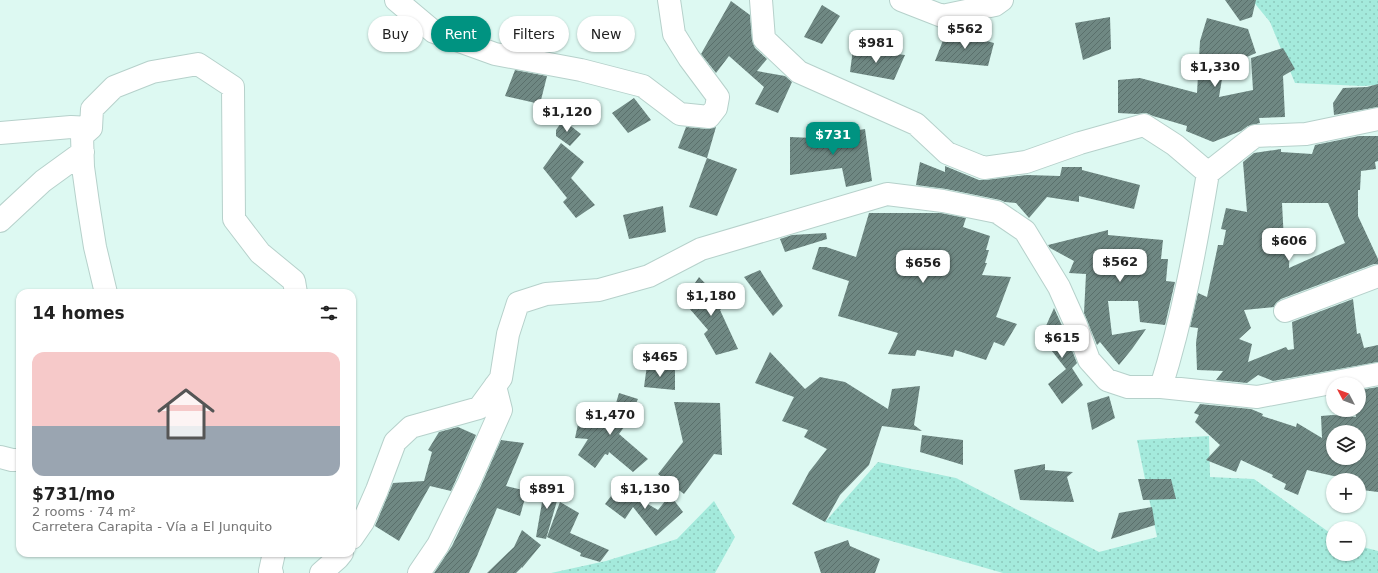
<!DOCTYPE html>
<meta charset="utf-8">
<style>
:root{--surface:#fff;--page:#f2f2f2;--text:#222;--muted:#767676;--line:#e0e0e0;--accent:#009381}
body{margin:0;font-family:"DejaVu Sans",sans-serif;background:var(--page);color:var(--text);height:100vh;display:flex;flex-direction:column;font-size:15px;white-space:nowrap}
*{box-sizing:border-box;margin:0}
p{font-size:13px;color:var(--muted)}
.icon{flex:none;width:22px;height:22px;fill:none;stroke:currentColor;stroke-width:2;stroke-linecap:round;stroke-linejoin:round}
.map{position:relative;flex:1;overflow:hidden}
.panel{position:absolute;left:16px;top:289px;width:340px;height:268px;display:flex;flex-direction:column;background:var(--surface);border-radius:12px;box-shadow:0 1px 3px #0004}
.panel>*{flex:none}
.banner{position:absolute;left:368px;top:16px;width:380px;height:36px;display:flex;gap:8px}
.needle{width:26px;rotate:311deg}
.buttons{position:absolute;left:1326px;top:377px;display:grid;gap:8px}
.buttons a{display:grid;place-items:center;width:40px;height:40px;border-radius:50%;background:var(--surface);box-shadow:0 1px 3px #0004;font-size:20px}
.price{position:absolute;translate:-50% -34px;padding:0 9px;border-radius:8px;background:#fff;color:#222;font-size:13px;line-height:26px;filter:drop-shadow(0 1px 2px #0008)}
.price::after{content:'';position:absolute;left:50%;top:24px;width:12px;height:9px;margin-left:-6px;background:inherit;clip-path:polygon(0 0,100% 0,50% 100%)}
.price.current{background:var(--accent);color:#fff}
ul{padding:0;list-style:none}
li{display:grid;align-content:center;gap:8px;height:212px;padding:0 16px}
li+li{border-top:1px solid var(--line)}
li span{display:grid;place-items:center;height:124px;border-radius:12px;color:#555}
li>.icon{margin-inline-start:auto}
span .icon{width:72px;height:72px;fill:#fffc;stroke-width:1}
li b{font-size:17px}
h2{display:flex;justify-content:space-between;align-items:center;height:48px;padding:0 16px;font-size:17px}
.tag{padding:0 14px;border-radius:18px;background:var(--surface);box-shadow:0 1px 3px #0004;font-size:14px;line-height:36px}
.tag.current{background:var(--accent);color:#fff}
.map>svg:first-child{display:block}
.grass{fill:url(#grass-dots)}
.building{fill:url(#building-hatch);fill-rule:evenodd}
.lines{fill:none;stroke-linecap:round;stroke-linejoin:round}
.minor-casing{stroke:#b6d1cb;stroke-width:24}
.minor{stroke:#fff;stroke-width:22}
</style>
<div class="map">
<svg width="1378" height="573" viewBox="0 0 1378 573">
<defs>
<pattern id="grass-dots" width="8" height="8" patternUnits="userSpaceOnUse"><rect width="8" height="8" fill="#a4eadc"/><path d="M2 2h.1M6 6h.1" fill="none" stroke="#8dc8bc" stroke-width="1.8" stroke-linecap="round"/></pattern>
<pattern id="building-hatch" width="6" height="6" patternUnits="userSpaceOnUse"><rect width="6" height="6" fill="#6f8883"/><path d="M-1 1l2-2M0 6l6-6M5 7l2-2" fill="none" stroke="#5a6f6b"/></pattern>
</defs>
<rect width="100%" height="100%" fill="#ddf9f2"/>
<path class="grass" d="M 1252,0 L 1378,0 L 1378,85 L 1363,86 L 1295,83 L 1270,22 Z
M 1209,436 L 1210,477 L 1254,479 L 1333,535 L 1333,554 L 1359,554 L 1359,546 L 1378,551 L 1378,573 L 1003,573 L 825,522 L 878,462 L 956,478 L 1099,552 L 1157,537 L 1137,440 Z
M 714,501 L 735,537 L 715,573 L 551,573 L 606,561 L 677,539 Z"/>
<path class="building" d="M 1225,0 L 1256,0 L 1252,17 L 1240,21 Z
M 731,1 L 750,15 L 752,40 L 755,48 L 767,59 L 757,71 L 785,76 L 792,82 L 778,113 L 755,104 L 764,87 L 729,56 L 716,73 L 701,54 Z
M 822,5 L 840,16 L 822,44 L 804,37 Z
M 1110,17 L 1111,49 L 1083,60 L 1075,23 Z
M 1207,18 L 1248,29 L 1256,53 L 1224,67 L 1219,97 L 1253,90 L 1251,58 L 1283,48 L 1295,69 L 1283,76 L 1285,117 L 1259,118 L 1260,123 L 1248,126 L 1241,131 L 1213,142 L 1186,131 L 1187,126 L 1153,116 L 1146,113 L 1137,114 L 1118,113 L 1118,80 L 1140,78 L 1197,93 L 1200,41 Z
M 947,30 L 994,43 L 988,66 L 935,61 Z
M 853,49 L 905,55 L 894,80 L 850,72 Z
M 515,70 L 547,76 L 540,104 L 505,96 Z
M 1378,84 L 1378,107 L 1334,115 L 1333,103 L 1343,88 L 1367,87 Z
M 634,98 L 651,120 L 628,133 L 612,113 Z
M 563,120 L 581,134 L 570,146 L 556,136 L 556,130 Z
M 686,127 L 708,129 L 716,127 L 707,158 L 678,148 Z
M 865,129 L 872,181 L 846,187 L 842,168 L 790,175 L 790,137 L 836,139 L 835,134 Z
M 1359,136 L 1378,136 L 1378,161 L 1375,162 L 1376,169 L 1361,171 L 1360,190 L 1358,190 L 1358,216 L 1378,259 L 1378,264 L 1374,264 L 1281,299 L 1276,303 L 1274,307 L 1244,310 L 1251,328 L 1239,339 L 1252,344 L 1248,362 L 1286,347 L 1288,350 L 1294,349 L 1292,322 L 1353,299 L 1357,334 L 1360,333 L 1364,348 L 1378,345 L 1378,362 L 1273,381 L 1258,375 L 1247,383 L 1216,380 L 1223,371 L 1197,370 L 1196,343 L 1198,328 L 1190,327 L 1198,293 L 1207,297 L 1218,245 L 1223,245 L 1226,230 L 1221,229 L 1226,208 L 1247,212 L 1243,162 L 1254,153 L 1281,149 L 1281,152 L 1312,154 L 1315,145 ZM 1282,203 L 1328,203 L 1345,243 L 1289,268 L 1290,241 L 1284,241 Z
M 561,143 L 584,162 L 571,178 L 595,205 L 576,218 L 563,202 L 567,198 L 543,168 Z
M 707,158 L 737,169 L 717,216 L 689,207 Z
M 920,162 L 945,172 L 945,166 L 979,180 L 985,180 L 1027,175 L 1060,176 L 1062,167 L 1082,167 L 1082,170 L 1140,185 L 1134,209 L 1079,196 L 1079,202 L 1047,197 L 1029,218 L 1016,203 L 1005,202 L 1000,200 L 946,189 L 916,185 Z
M 663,206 L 666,232 L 629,239 L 623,215 Z
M 869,213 L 941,213 L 966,218 L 963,227 L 990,236 L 986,250 L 989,250 L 985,263 L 987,263 L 982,275 L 1011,277 L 996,317 L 1017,324 L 1004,346 L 994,342 L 986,360 L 955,350 L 953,357 L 917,350 L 915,356 L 888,354 L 898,333 L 838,316 L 849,281 L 812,269 L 819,247 L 826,247 L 856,257 Z
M 1108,230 L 1108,235 L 1163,240 L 1161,259 L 1168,259 L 1166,281 L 1175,282 L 1165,325 L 1140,322 L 1138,301 L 1108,301 L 1112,335 L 1146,329 L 1132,349 L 1119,365 L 1100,342 L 1097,345 L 1084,313 L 1086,274 L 1069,273 L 1074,261 L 1050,248 L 1048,245 Z
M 826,233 L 827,239 L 785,252 L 780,239 L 792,235 Z
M 760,270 L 783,306 L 773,316 L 744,277 Z
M 699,277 L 726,305 L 720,310 L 738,349 L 716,355 L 704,334 L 708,330 L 683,301 Z
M 1054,308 L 1064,330 L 1077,363 L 1072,368 L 1083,385 L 1062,404 L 1048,384 L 1066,369 L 1041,337 Z
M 770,352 L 805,389 L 820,377 L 845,382 L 888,409 L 892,389 L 920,386 L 914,425 L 922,431 L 882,426 L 869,465 L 840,495 L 825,522 L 792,504 L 809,472 L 827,449 L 804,437 L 808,430 L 782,421 L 794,397 L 755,383 Z
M 647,365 L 675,369 L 675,390 L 644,387 Z
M 1378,387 L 1378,492 L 1362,490 L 1361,480 L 1351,480 L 1307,470 L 1298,495 L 1284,489 L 1286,484 L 1272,477 L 1273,475 L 1241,460 L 1236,472 L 1206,460 L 1220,445 L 1195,422 L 1199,415 L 1194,413 L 1200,404 L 1251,409 L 1263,414 L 1262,416 L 1296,427 L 1297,423 L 1322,438 L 1321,416 L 1333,415 L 1356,417 L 1355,410 L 1359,410 L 1359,390 ZM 1333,432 L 1359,432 L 1359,458 L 1333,458 Z
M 619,393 L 638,399 L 626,423 L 627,423 L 619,434 L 648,459 L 633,472 L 609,452 L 608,455 L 605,454 L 595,468 L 578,455 L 588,439 L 575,438 L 580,415 L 611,420 Z
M 1109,396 L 1115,418 L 1092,430 L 1087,403 Z
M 674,402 L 720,403 L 722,455 L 714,454 L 684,494 L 658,474 L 683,442 Z
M 458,427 L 476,435 L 451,491 L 430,486 L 399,541 L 375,526 L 393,483 L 424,481 L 432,452 L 428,450 L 439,432 Z
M 922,435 L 963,440 L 963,465 L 920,452 Z
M 501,440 L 524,443 L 506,486 L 527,491 L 520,516 L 497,508 L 477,556 L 469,573 L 434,573 L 452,546 L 480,488 Z
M 1045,464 L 1045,470 L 1073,472 L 1067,477 L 1074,502 L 1020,500 L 1014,470 Z
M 1138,479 L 1171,479 L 1176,499 L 1143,500 Z
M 545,485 L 561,487 L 546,539 L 536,537 Z
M 619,488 L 620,488 L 658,510 L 670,495 L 683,512 L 656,536 L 633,507 L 625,519 L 605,504 L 614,492 L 623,493 Z
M 560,502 L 579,513 L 570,533 L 609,550 L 600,562 L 580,556 L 581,553 L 547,537 Z
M 1152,507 L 1155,525 L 1111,539 L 1119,513 Z
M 522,530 L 541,545 L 522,568 L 522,567 L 516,573 L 487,573 L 514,547 Z
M 848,540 L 850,546 L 880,559 L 875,573 L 821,573 L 814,552 Z"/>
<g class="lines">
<defs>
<path id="minor" d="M 396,0 L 434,32 L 495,54 L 581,70 L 643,86 L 680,114 L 709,117 L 716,108 L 718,97 L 689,58 L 674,34 L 669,0
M 761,0 L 764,39 L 799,72 L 916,124 L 947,153 L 984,168 L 1026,162 L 1080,143 L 1144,125 L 1175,145 L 1208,173
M 901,0 L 942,16 L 995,5 L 1002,0
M 0,133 L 71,127 L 91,128
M 0,221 L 43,181 L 83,152
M 106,293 L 95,247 L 88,203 L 83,167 L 82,136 L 91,128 L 92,109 L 114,87 L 152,72 L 198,64 L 233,87 L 234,219 L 260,253 L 294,281 L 296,293
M 1285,311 L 1378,276
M 1161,387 C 1183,317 1196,245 1208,173 L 1255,136 L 1306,134 L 1378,119
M 0,457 L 12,460 L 20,460
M 352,538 L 363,522 L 377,490 L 395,442 L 411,427 L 479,408 L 501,378 L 508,334 L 518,303 L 546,294 L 599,290 L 649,276 L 701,249 L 887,194 L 943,201 L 997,212 L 1025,231 L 1059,287 L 1076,325 L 1089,360 L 1107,380 L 1128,387 L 1161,387 L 1257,397 L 1378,374
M 272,573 L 270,571 L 274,553
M 321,573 L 338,558 L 342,553
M 419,573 L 438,545 L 469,482 L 501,410 L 495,386"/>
</defs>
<use href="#minor" class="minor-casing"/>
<use href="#minor" class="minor"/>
</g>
</svg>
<div class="buttons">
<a><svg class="needle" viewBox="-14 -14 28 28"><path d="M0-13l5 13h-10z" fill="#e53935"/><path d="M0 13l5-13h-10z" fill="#767676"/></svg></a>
<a><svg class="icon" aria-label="layers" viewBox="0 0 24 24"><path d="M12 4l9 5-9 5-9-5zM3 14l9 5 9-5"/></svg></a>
<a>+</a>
<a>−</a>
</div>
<b class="price" style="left:965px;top:50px">$562</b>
<b class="price" style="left:876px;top:64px">$981</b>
<b class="price" style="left:1215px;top:88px">$1,330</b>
<b class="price" style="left:567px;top:133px">$1,120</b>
<b class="price current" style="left:833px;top:156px">$731</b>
<b class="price" style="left:1289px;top:262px">$606</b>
<b class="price" style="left:1120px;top:283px">$562</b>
<b class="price" style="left:923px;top:284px">$656</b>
<b class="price" style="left:711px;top:317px">$1,180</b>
<b class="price" style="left:1062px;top:359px">$615</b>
<b class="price" style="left:660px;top:378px">$465</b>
<b class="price" style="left:610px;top:436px">$1,470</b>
<b class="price" style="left:547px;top:510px">$891</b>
<b class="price" style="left:645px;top:510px">$1,130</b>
<div class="banner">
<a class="tag">Buy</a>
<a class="tag current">Rent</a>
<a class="tag">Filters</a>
<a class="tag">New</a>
</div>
<section class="panel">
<h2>14 homes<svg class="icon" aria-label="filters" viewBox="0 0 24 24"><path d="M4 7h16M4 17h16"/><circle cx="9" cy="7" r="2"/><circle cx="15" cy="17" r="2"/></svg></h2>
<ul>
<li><span style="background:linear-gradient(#f6c9c9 60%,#9aa5b1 0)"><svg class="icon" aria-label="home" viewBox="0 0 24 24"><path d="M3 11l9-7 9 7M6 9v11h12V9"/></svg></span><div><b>$731/mo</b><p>2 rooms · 74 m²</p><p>Carretera Carapita - Vía a El Junquito</p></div></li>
</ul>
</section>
</div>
